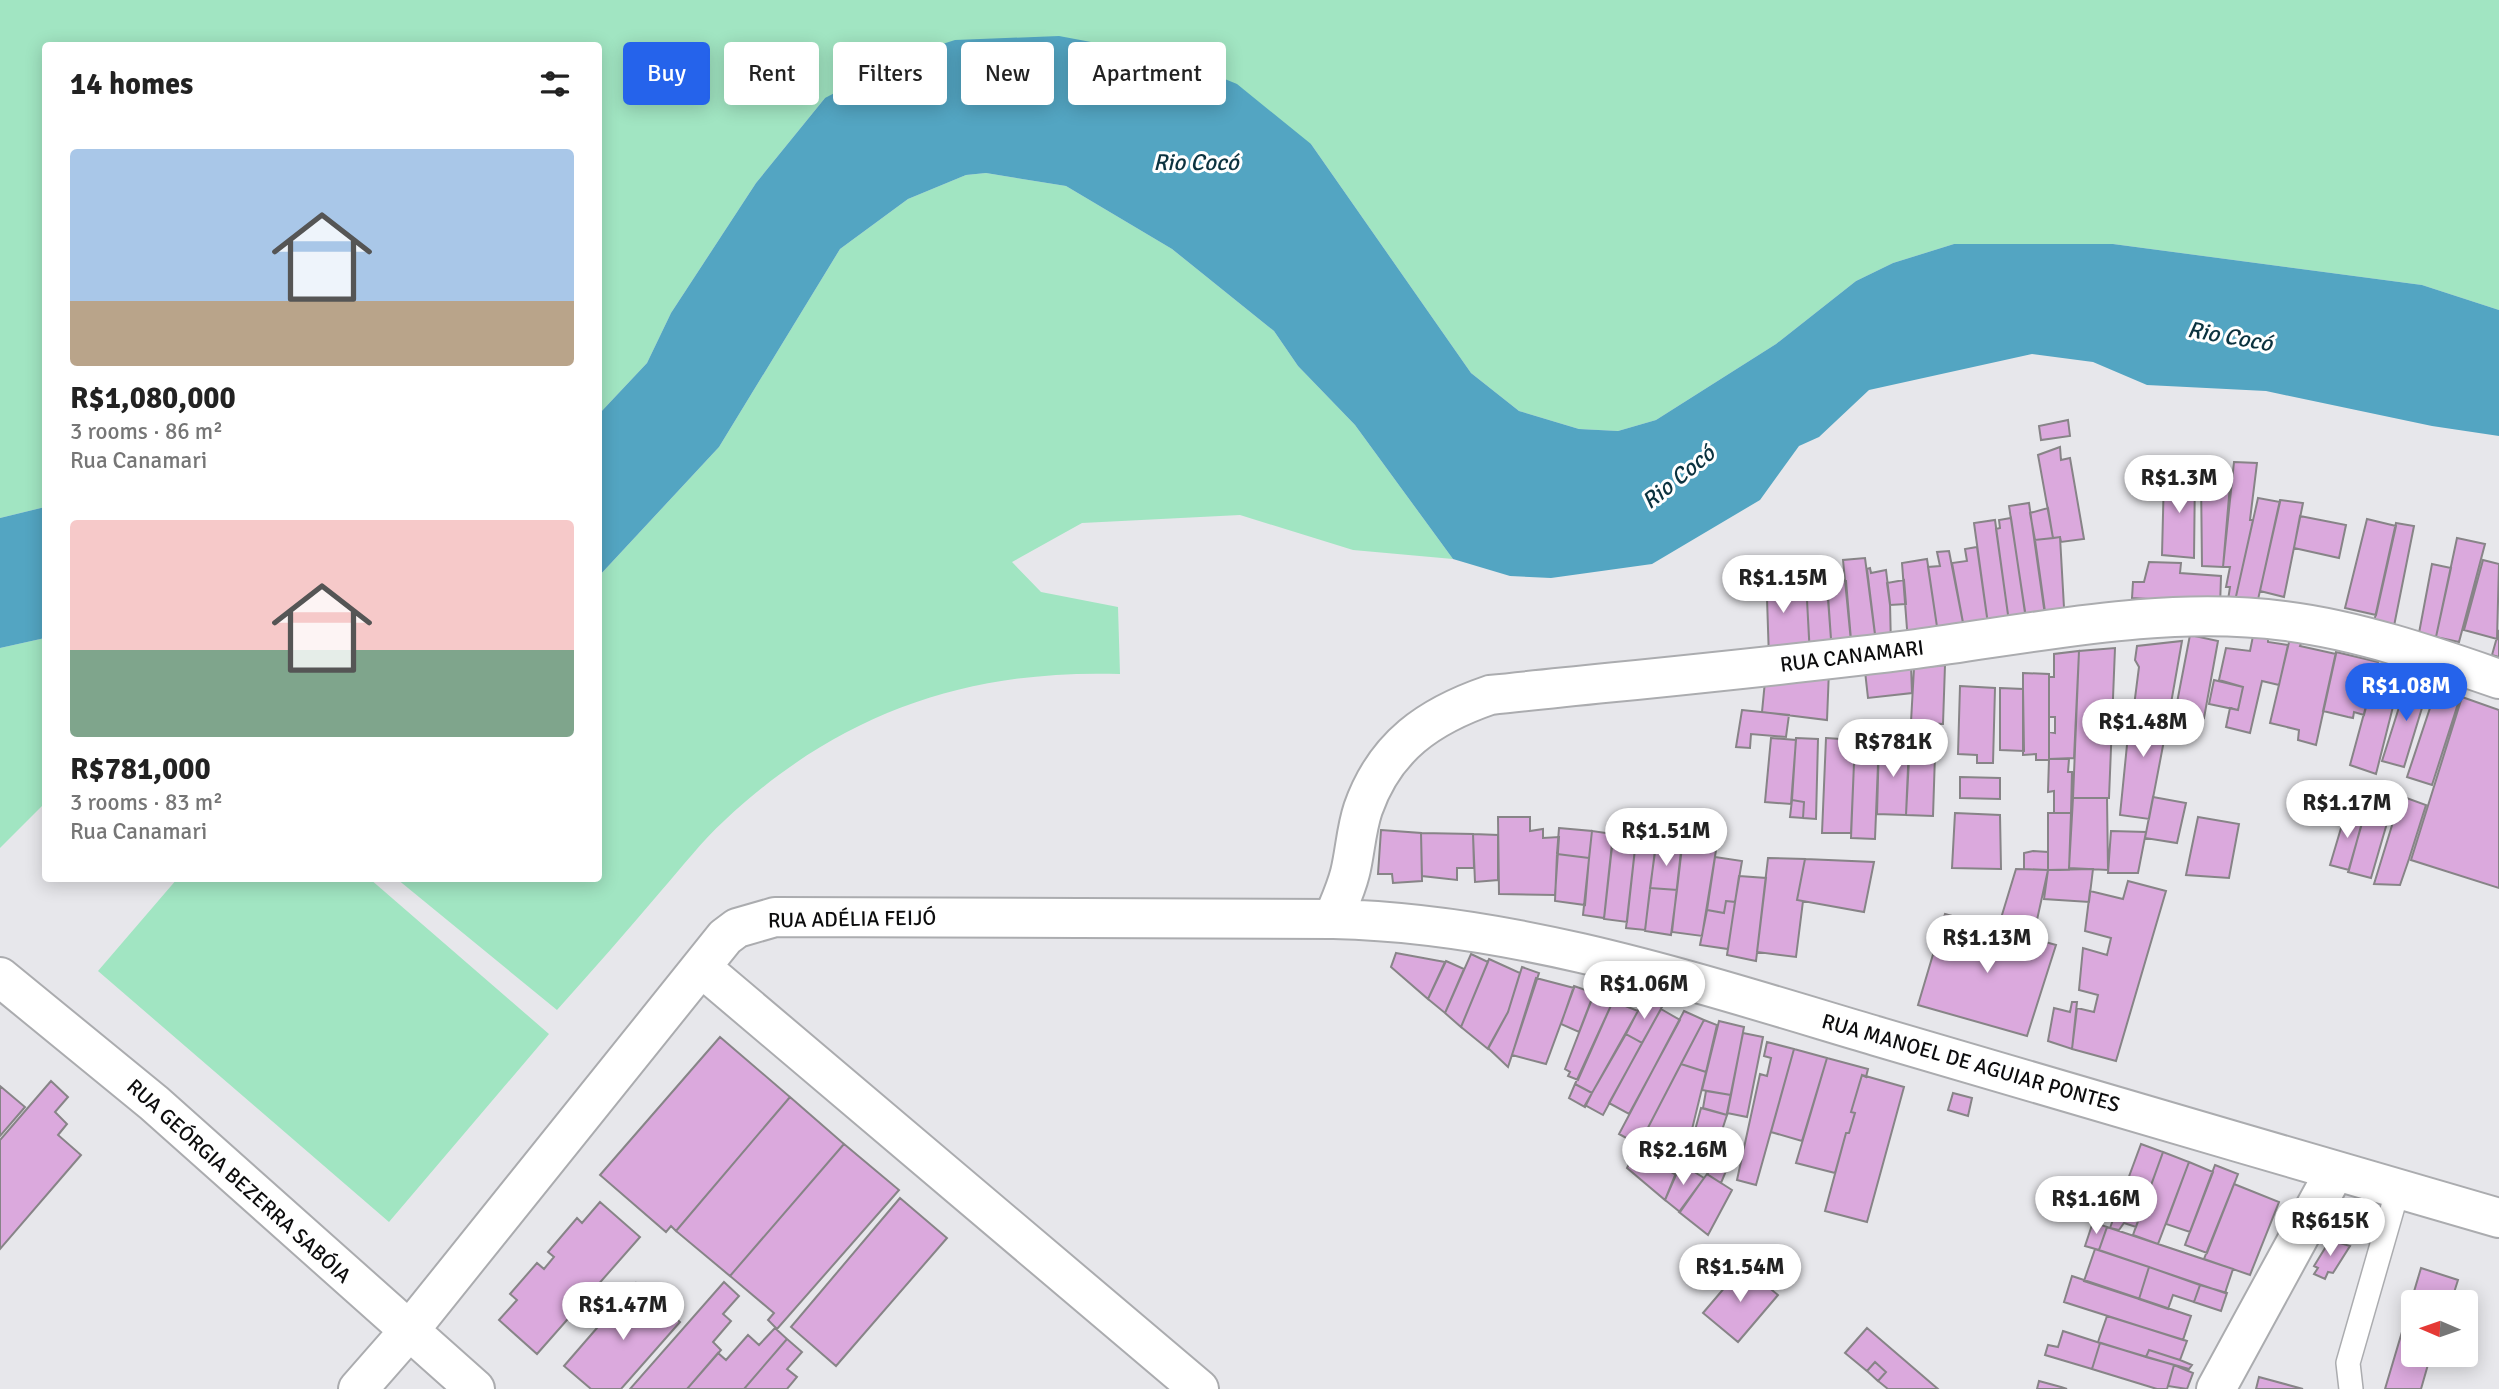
<!DOCTYPE html>
<meta charset="utf-8">
<style>
:root{--surface:#fff;--page:#f2f2f2;--text:#222;--muted:#767676;--accent:#2563eb}
body{margin:0;font-family:Signika,sans-serif;background:var(--page);color:var(--text);height:100vh;display:flex;flex-direction:column;font-size:26px;white-space:nowrap}
*{box-sizing:border-box;margin:0}
p{font-size:23px;color:var(--muted)}
.icon{flex:none;width:38px;height:38px;fill:none;stroke:currentColor;stroke-width:2;stroke-linecap:round;stroke-linejoin:round}
.map{position:relative;flex:1;overflow:hidden}
.sheet{position:absolute;left:42px;top:42px;width:560px;height:840px;display:flex;flex-direction:column;background:var(--surface);border-radius:7px;box-shadow:0 4px 18px #0003}
.sheet>*{flex:none}
.banner{position:absolute;left:623px;top:42px;width:665px;height:63px;display:flex;gap:14px}
.needle{width:46px;rotate:272deg}
.fabs{position:absolute;left:2401px;top:1290px;display:grid;gap:14px}
.fabs a{display:grid;place-items:center;width:77px;height:77px;border-radius:7px;background:var(--surface);box-shadow:0 4px 18px #0003;font-size:35px}
.price{position:absolute;translate:-50% -60px;padding:0 16px;border-radius:24px;background:#fff;color:#222;font-size:23px;line-height:46px;filter:drop-shadow(0 2px 4px #0008)}
.price::after{content:'';position:absolute;left:50%;top:42px;width:21px;height:16px;margin-left:-10px;background:inherit;clip-path:polygon(0 0,100% 0,50% 100%)}
.price.current{background:var(--accent);color:#fff}
ul{padding:0;list-style:none}
li{display:grid;align-content:center;gap:14px;height:371px;padding:0 28px}
li span{display:grid;place-items:center;height:217px;border-radius:7px;color:#555}
li>.icon{margin-inline-start:auto}
span .icon{width:126px;height:126px;fill:#fffc;stroke-width:1}
li b{font-size:30px}
h2{display:flex;justify-content:space-between;align-items:center;height:84px;padding:0 28px;font-size:30px}
.chip{padding:0 24px;border-radius:7px;background:var(--surface);box-shadow:0 4px 18px #0003;font-size:24px;line-height:63px}
.chip.current{background:var(--accent);color:#fff}
.map>svg:first-child{display:block}
.green{fill:#a1e5c2}
.water{fill:#53a5c2}
.building{fill:#dba9dd;stroke:#878487;stroke-width:2}
.lines{fill:none;stroke-linecap:round;stroke-linejoin:round}
.service-casing{stroke:#abacaf;stroke-width:26}
.minor-casing{stroke:#abacaf;stroke-width:42}
.service{stroke:#fff;stroke-width:23}
.minor{stroke:#fff;stroke-width:38}
.labels{text-anchor:middle;stroke-width:6;stroke-linejoin:round;paint-order:stroke}
.street-label{font-size:21px;fill:#0c0c0d;stroke:#fff}
.water-label{font-size:23px;font-style:italic;fill:#0b323f;stroke:#fff}
</style>
<div class="map">
<svg width="2499" height="1389" viewBox="0 0 2499 1389">
<rect width="100%" height="100%" fill="#e7e7eb"/>
<path class="green" d="M 0,0 L 2499,0 L 2499,310 L 2422,285 L 2113,244 L 1954,244 L 1893,263 L 1856,281 L 1776,344 L 1656,420 L 1618,431 L 1579,429 L 1519,411 L 1471,373 L 1311,144 L 825,98 L 756,183 L 671,313 L 647,363 L 599,414 L 598,46 L 46,46 L 45,507 L 0,518 Z
M 986,173 L 1066,186 L 1172,249 L 1274,331 L 1298,366 L 1355,425 L 1453,559 L 1353,550 L 1240,515 L 1082,523 L 1012,562 L 1041,592 L 1118,607 L 1120,674 C 966,669 838,714 725,820 C 702,841 682,867 661,891 C 627,931 592,971 557,1010 L 397,879 L 598,878 L 599,576 L 719,447 L 840,249 L 908,199 L 966,175 Z
M 45,638 L 45,803 L 0,848 L 0,648 Z
M 177,879 L 370,879 L 549,1034 L 389,1222 L 98,971 Z"/>
<path class="water" d="M 1059,36 L 1171,57 L 1237,84 L 1311,144 L 1471,373 L 1519,411 L 1579,429 L 1618,431 L 1656,420 L 1776,344 L 1856,281 L 1893,263 L 1954,244 L 2113,244 L 2422,285 L 2499,310 L 2499,436 L 2432,426 L 2266,391 L 2147,385 L 2093,362 L 2032,354 L 1869,390 L 1819,437 L 1799,446 L 1760,500 L 1652,564 L 1551,578 L 1510,576 L 1453,559 L 1355,425 L 1298,366 L 1274,331 L 1172,249 L 1066,186 L 986,173 L 966,175 L 908,199 L 840,249 L 719,447 L 599,576 L 599,414 L 647,363 L 671,313 L 756,183 L 825,98 L 905,56 L 955,40 Z
M 45,507 L 45,638 L 0,648 L 0,518 Z"/>
<path class="building" d="M 2068,420 L 2070,436 L 2041,440 L 2039,426 Z
M 2060,447 L 2061,460 L 2070,458 L 2084,539 L 2061,542 L 2060,537 L 2053,538 L 2038,455 Z
M 2234,462 L 2257,463 L 2250,520 L 2253,520 L 2235,601 L 2228,600 L 2230,587 L 2226,587 L 2230,567 L 2223,567 Z
M 2177,472 L 2195,472 L 2194,558 L 2162,555 L 2164,475 Z
M 2201,478 L 2207,478 L 2209,485 L 2230,485 L 2223,567 L 2202,566 Z
M 2258,498 L 2280,502 L 2257,604 L 2235,601 Z
M 2280,500 L 2303,503 L 2284,597 L 2260,591 Z
M 2029,503 L 2047,629 L 2028,631 L 2009,506 Z
M 2048,508 L 2053,538 L 2035,540 L 2030,513 Z
M 2300,516 L 2346,525 L 2339,558 L 2294,548 Z
M 2011,518 L 2028,633 L 2011,636 L 1996,529 L 2000,528 L 1999,520 Z
M 2367,519 L 2396,526 L 2376,615 L 2345,608 Z
M 1995,520 L 2009,622 L 1988,624 L 1974,523 Z
M 2396,523 L 2414,526 L 2394,626 L 2374,622 Z
M 2060,537 L 2065,625 L 2047,626 L 2035,540 Z
M 2457,538 L 2485,544 L 2459,642 L 2436,637 Z
M 1977,547 L 1988,624 L 1964,628 L 1952,563 L 1967,561 L 1965,549 Z
M 1949,551 L 1964,628 L 1939,640 L 1928,567 L 1940,566 L 1937,552 Z
M 1865,558 L 1877,650 L 1852,652 L 1843,560 Z
M 1825,559 L 1832,653 L 1810,655 L 1807,600 L 1798,599 L 1793,587 L 1801,586 L 1799,561 Z
M 1927,559 L 1939,640 L 1908,642 L 1902,563 Z
M 2483,560 L 2499,564 L 2497,639 L 2464,630 Z
M 2149,562 L 2181,563 L 2180,573 L 2221,576 L 2220,607 L 2197,602 L 2132,598 L 2133,582 L 2144,582 Z
M 2432,564 L 2451,568 L 2436,637 L 2419,633 Z
M 1870,568 L 1871,573 L 1886,570 L 1890,603 L 1891,647 L 1877,650 L 1867,569 Z
M 1792,571 L 1795,596 L 1798,595 L 1798,599 L 1807,600 L 1810,657 L 1769,659 L 1767,598 L 1752,599 L 1749,574 Z
M 1904,580 L 1906,604 L 1890,605 L 1887,583 Z
M 1827,581 L 1846,581 L 1852,651 L 1832,653 Z
M 2499,630 L 2499,657 L 2492,655 Z
M 2190,635 L 2218,641 L 2204,718 L 2175,713 Z
M 2253,636 L 2268,637 L 2268,642 L 2288,645 L 2279,685 L 2262,681 L 2250,733 L 2226,727 L 2230,708 L 2238,710 L 2243,687 L 2219,680 L 2226,648 L 2250,651 Z
M 2290,638 L 2302,641 L 2300,646 L 2336,654 L 2316,745 L 2298,740 L 2299,730 L 2270,723 Z
M 2182,641 L 2170,709 L 2134,706 L 2139,667 L 2135,660 L 2137,646 Z
M 2115,648 L 2109,798 L 2073,798 L 2079,651 Z
M 2079,651 L 2074,758 L 2049,759 L 2049,732 L 2055,733 L 2055,717 L 2049,717 L 2049,677 L 2054,677 L 2054,654 Z
M 2336,652 L 2378,662 L 2364,715 L 2354,712 L 2353,718 L 2348,717 L 2323,711 Z
M 1911,665 L 1912,693 L 1868,698 L 1865,671 Z
M 1945,665 L 1943,724 L 1911,722 L 1914,668 Z
M 1829,670 L 1827,720 L 1762,712 L 1766,671 Z
M 2023,673 L 2049,674 L 2049,760 L 2036,760 L 2036,754 L 2023,755 Z
M 2375,673 L 2400,679 L 2376,774 L 2350,765 Z
M 2408,679 L 2429,685 L 2404,767 L 2382,761 Z
M 2214,680 L 2243,687 L 2238,710 L 2209,704 Z
M 2439,681 L 2463,688 L 2432,785 L 2407,777 Z
M 1960,686 L 1995,688 L 1993,763 L 1977,763 L 1977,755 L 1958,754 Z
M 2000,688 L 2023,689 L 2024,751 L 2000,750 Z
M 2462,697 L 2499,710 L 2499,888 L 2411,860 Z
M 2131,705 L 2170,709 L 2149,819 L 2120,815 Z
M 1742,710 L 1789,715 L 1786,737 L 1751,734 L 1750,748 L 1736,747 Z
M 1911,722 L 1936,724 L 1933,816 L 1906,815 Z
M 1771,738 L 1796,740 L 1791,804 L 1765,802 Z
M 1796,738 L 1818,739 L 1816,819 L 1803,818 L 1804,802 L 1792,800 Z
M 1826,738 L 1855,740 L 1851,833 L 1822,833 Z
M 1855,738 L 1879,739 L 1875,839 L 1851,838 Z
M 1879,742 L 1909,744 L 1906,815 L 1877,814 Z
M 2049,759 L 2069,759 L 2068,772 L 2072,772 L 2071,813 L 2054,813 L 2054,791 L 2048,792 Z
M 1960,777 L 2000,778 L 2000,799 L 1960,798 Z
M 2401,796 L 2426,805 L 2409,859 L 2400,885 L 2374,884 Z
M 2153,797 L 2186,803 L 2177,843 L 2145,838 Z
M 2073,798 L 2107,798 L 2108,870 L 2069,868 Z
M 2369,799 L 2392,806 L 2371,878 L 2348,872 Z
M 1792,800 L 1804,802 L 1803,818 L 1790,817 Z
M 2347,808 L 2364,815 L 2349,870 L 2330,865 Z
M 1955,813 L 2000,815 L 2001,869 L 1952,868 Z
M 2048,813 L 2071,813 L 2069,870 L 2048,870 Z
M 1498,817 L 1530,817 L 1530,831 L 1543,829 L 1543,838 L 1559,837 L 1555,895 L 1499,894 Z
M 2198,817 L 2239,824 L 2229,878 L 2186,875 Z
M 1559,828 L 1592,831 L 1589,858 L 1557,854 Z
M 1614,829 L 1637,831 L 1627,922 L 1604,919 Z
M 1381,830 L 1421,833 L 1422,881 L 1393,883 L 1392,874 L 1378,874 Z
M 1592,831 L 1613,834 L 1604,918 L 1583,915 Z
M 1637,831 L 1657,834 L 1645,930 L 1626,928 Z
M 2111,831 L 2146,832 L 2138,873 L 2108,873 Z
M 1421,833 L 1473,834 L 1474,868 L 1457,868 L 1457,880 L 1422,876 Z
M 1473,834 L 1498,835 L 1498,880 L 1475,882 Z
M 1703,836 L 1718,838 L 1702,936 L 1672,932 L 1682,842 L 1702,845 Z
M 1656,845 L 1682,847 L 1677,890 L 1650,888 Z
M 2033,851 L 2048,852 L 2048,870 L 2024,869 L 2024,853 Z
M 1557,854 L 1589,858 L 1585,905 L 1555,901 Z
M 1715,857 L 1742,861 L 1735,902 L 1726,901 L 1724,913 L 1707,910 Z
M 1768,858 L 1805,859 L 1797,900 L 1803,901 L 1796,957 L 1757,952 Z
M 1805,859 L 1874,862 L 1864,912 L 1797,900 Z
M 2016,869 L 2048,870 L 2033,938 L 1998,928 Z
M 2093,869 L 2089,902 L 2044,899 L 2048,870 Z
M 1739,876 L 1766,878 L 1756,961 L 1727,955 Z
M 2128,881 L 2166,891 L 2116,1061 L 2072,1049 L 2077,1008 L 2094,1012 L 2098,995 L 2079,990 L 2083,948 L 2107,955 L 2111,938 L 2085,931 L 2090,891 L 2123,899 Z
M 1650,888 L 1677,890 L 1671,935 L 1645,931 Z
M 1726,901 L 1735,902 L 1728,949 L 1700,945 L 1707,910 L 1724,913 Z
M 1945,914 L 2056,945 L 2027,1036 L 1918,1005 Z
M 1396,953 L 1445,962 L 1428,999 L 1391,967 Z
M 1471,954 L 1488,962 L 1461,1027 L 1445,1013 Z
M 1489,959 L 1520,973 L 1508,1012 L 1488,1049 L 1461,1027 Z
M 1446,961 L 1464,969 L 1445,1013 L 1428,999 Z
M 1522,967 L 1539,973 L 1508,1067 L 1488,1048 L 1508,1012 Z
M 1536,978 L 1574,988 L 1546,1064 L 1512,1055 Z
M 1574,986 L 1594,993 L 1579,1032 L 1561,1024 Z
M 1594,994 L 1613,1001 L 1578,1080 L 1568,1076 L 1570,1072 L 1565,1069 Z
M 1644,999 L 1662,1007 L 1642,1043 L 1626,1034 Z
M 1613,1001 L 1638,1011 L 1592,1093 L 1575,1084 Z
M 2072,1002 L 2077,1002 L 2072,1049 L 2048,1041 L 2054,1008 L 2070,1012 Z
M 1661,1009 L 1680,1020 L 1629,1114 L 1609,1103 Z
M 1684,1011 L 1704,1020 L 1639,1145 L 1619,1134 Z
M 1704,1020 L 1717,1025 L 1706,1072 L 1681,1064 Z
M 1719,1021 L 1744,1027 L 1731,1095 L 1702,1090 Z
M 1743,1033 L 1763,1037 L 1747,1117 L 1727,1113 Z
M 1626,1034 L 1642,1043 L 1603,1115 L 1585,1105 Z
M 720,1037 L 790,1097 L 676,1231 L 671,1226 L 666,1232 L 600,1175 Z
M 1767,1042 L 1794,1049 L 1756,1185 L 1737,1180 L 1760,1074 L 1767,1076 L 1771,1058 L 1764,1056 Z
M 1794,1049 L 1827,1058 L 1802,1141 L 1771,1132 Z
M 1827,1058 L 1868,1069 L 1866,1077 L 1862,1075 L 1851,1112 L 1855,1113 L 1849,1133 L 1846,1133 L 1835,1173 L 1796,1163 Z
M 1681,1064 L 1706,1072 L 1684,1162 L 1639,1145 Z
M 1862,1075 L 1904,1087 L 1867,1222 L 1825,1211 L 1846,1133 L 1849,1133 L 1855,1113 L 1851,1112 Z
M 51,1081 L 68,1097 L 55,1112 L 67,1124 L 58,1135 L 81,1155 L 0,1249 L 0,1140 Z
M 1575,1084 L 1592,1093 L 1585,1107 L 1569,1098 Z
M 0,1086 L 25,1107 L 0,1136 Z
M 1706,1091 L 1731,1095 L 1727,1115 L 1703,1108 Z
M 1953,1093 L 1972,1098 L 1968,1116 L 1948,1110 Z
M 790,1097 L 844,1144 L 730,1276 L 676,1231 Z
M 1701,1108 L 1727,1115 L 1708,1173 L 1686,1164 Z
M 844,1144 L 899,1190 L 777,1329 L 768,1320 L 774,1313 L 730,1276 Z
M 2141,1144 L 2163,1152 L 2136,1227 L 2124,1223 L 2119,1230 L 2110,1228 Z
M 1636,1151 L 1676,1175 L 1665,1200 L 1627,1168 Z
M 2163,1152 L 2189,1162 L 2158,1244 L 2133,1235 Z
M 2189,1162 L 2213,1172 L 2190,1232 L 2166,1224 Z
M 1680,1163 L 1704,1178 L 1680,1212 L 1665,1200 Z
M 1711,1163 L 1726,1171 L 1721,1183 L 1707,1174 Z
M 2215,1165 L 2238,1174 L 2207,1253 L 2185,1245 Z
M 1707,1174 L 1732,1190 L 1708,1235 L 1679,1212 Z
M 2234,1184 L 2279,1202 L 2250,1275 L 2204,1259 Z
M 900,1198 L 947,1238 L 836,1366 L 791,1327 Z
M 600,1202 L 640,1237 L 537,1354 L 499,1320 L 517,1300 L 510,1294 L 537,1263 L 544,1269 L 554,1257 L 548,1252 L 577,1218 L 582,1223 Z
M 2093,1222 L 2107,1227 L 2099,1250 L 2085,1246 Z
M 2107,1227 L 2233,1269 L 2225,1293 L 2099,1250 Z
M 2330,1240 L 2350,1246 L 2333,1273 L 2328,1272 L 2325,1279 L 2314,1274 L 2318,1268 L 2314,1266 Z
M 2095,1249 L 2149,1267 L 2139,1299 L 2084,1281 Z
M 1743,1266 L 1778,1295 L 1738,1342 L 1703,1313 Z
M 2149,1267 L 2200,1285 L 2194,1302 L 2173,1295 L 2168,1309 L 2139,1299 Z
M 2421,1268 L 2458,1280 L 2451,1302 L 2413,1302 L 2413,1354 L 2431,1354 L 2421,1389 L 2385,1389 Z
M 2072,1276 L 2191,1316 L 2183,1340 L 2064,1302 Z
M 724,1282 L 739,1296 L 723,1314 L 731,1321 L 713,1342 L 721,1350 L 687,1389 L 630,1389 Z
M 636,1283 L 680,1322 L 621,1389 L 591,1389 L 564,1366 Z
M 2200,1285 L 2227,1293 L 2221,1311 L 2194,1302 Z
M 2107,1316 L 2187,1341 L 2180,1360 L 2149,1350 L 2146,1357 L 2098,1342 Z
M 775,1328 L 787,1339 L 744,1389 L 687,1389 L 718,1353 L 726,1360 L 748,1335 L 759,1345 Z
M 1867,1328 L 1938,1389 L 1888,1389 L 1878,1381 L 1886,1372 L 1875,1362 L 1867,1371 L 1845,1353 Z
M 2063,1331 L 2100,1343 L 2092,1369 L 2045,1355 L 2048,1345 L 2058,1347 Z
M 787,1339 L 802,1352 L 787,1369 L 797,1377 L 787,1389 L 744,1389 Z
M 2100,1343 L 2174,1365 L 2167,1389 L 2157,1389 L 2092,1369 Z
M 2149,1350 L 2180,1360 L 2192,1365 L 2189,1369 L 2146,1357 Z
M 1875,1362 L 1886,1372 L 1878,1381 L 1867,1371 Z
M 2174,1365 L 2193,1373 L 2187,1389 L 2168,1386 Z
M 2259,1377 L 2303,1389 L 2256,1389 Z
M 2039,1381 L 2061,1387 L 2067,1389 L 2037,1389 Z"/>
<g class="lines">
<defs>
<path id="service" d="M 2351,1389 L 2348,1363 L 2398,1189"/>
<path id="minor" d="M 1333,919 C 1339,904 1346,889 1350,873 C 1355,853 1356,830 1363,809 C 1385,746 1429,716 1490,695 C 1632,680 1774,667 1916,649 C 2037,633 2163,605 2285,621 C 2357,630 2430,655 2499,679
M 702,968 L 1199,1389
M 0,977 L 154,1103 L 475,1389
M 358,1389 L 408,1332 L 725,937 L 737,928 L 775,917 L 1333,919 C 1517,923 1701,984 1876,1036 C 2084,1097 2291,1158 2499,1218
M 2216,1389 L 2335,1171"/>
</defs>
<use href="#service" class="service-casing"/>
<use href="#minor" class="minor-casing"/>
<use href="#service" class="service"/>
<use href="#minor" class="minor"/>
</g>
<g class="labels">
<g class="street-label">
<text transform="translate(1852 656) rotate(-7)" y="7">RUA CANAMARI</text>
<text transform="translate(852 919) rotate(-1)" y="7">RUA ADÉLIA FEIJÓ</text>
<text transform="translate(1971 1063) rotate(16)" y="7">RUA MANOEL DE AGUIAR PONTES</text>
<text transform="translate(239 1181) rotate(42)" y="7">RUA GEÓRGIA BEZERRA SABÓIA</text>
</g>
<g class="water-label">
<text x="1196" y="170">Rio Cocó</text>
<text transform="translate(2230 336) rotate(10)" y="8">Rio Cocó</text>
<text transform="translate(1678 477) rotate(-39)" y="8">Rio Cocó</text>
</g>
</g>
</svg>
<div class="fabs">
<a><svg class="needle" viewBox="-14 -14 28 28"><path d="M0-13l5 13h-10z" fill="#e53935"/><path d="M0 13l5-13h-10z" fill="#767676"/></svg></a>
</div>
<b class="price" style="left:2179px;top:515px">R$1.3M</b>
<b class="price" style="left:1783px;top:615px">R$1.15M</b>
<b class="price current" style="left:2406px;top:723px">R$1.08M</b>
<b class="price" style="left:2143px;top:759px">R$1.48M</b>
<b class="price" style="left:1893px;top:779px">R$781K</b>
<b class="price" style="left:2347px;top:840px">R$1.17M</b>
<b class="price" style="left:1666px;top:868px">R$1.51M</b>
<b class="price" style="left:1987px;top:975px">R$1.13M</b>
<b class="price" style="left:1644px;top:1021px">R$1.06M</b>
<b class="price" style="left:1683px;top:1187px">R$2.16M</b>
<b class="price" style="left:2096px;top:1236px">R$1.16M</b>
<b class="price" style="left:2330px;top:1258px">R$615K</b>
<b class="price" style="left:1740px;top:1304px">R$1.54M</b>
<b class="price" style="left:623px;top:1342px">R$1.47M</b>
<div class="banner">
<a class="chip current">Buy</a>
<a class="chip">Rent</a>
<a class="chip">Filters</a>
<a class="chip">New</a>
<a class="chip">Apartment</a>
</div>
<section class="sheet">
<h2>14 homes<svg class="icon" aria-label="filters" viewBox="0 0 24 24"><path d="M4 7h16M4 17h16"/><circle cx="9" cy="7" r="2"/><circle cx="15" cy="17" r="2"/></svg></h2>
<ul>
<li><span style="background:linear-gradient(#a9c7e8 70%,#b9a48a 0)"><svg class="icon" aria-label="home" viewBox="0 0 24 24"><path d="M3 11l9-7 9 7M6 9v11h12V9"/></svg></span><div><b>R$1,080,000</b><p>3 rooms · 86 m²</p><p>Rua Canamari</p></div></li>
<li><span style="background:linear-gradient(#f6c9c9 60%,#7fa58c 0)"><svg class="icon" aria-label="home" viewBox="0 0 24 24"><path d="M3 11l9-7 9 7M6 9v11h12V9"/></svg></span><div><b>R$781,000</b><p>3 rooms · 83 m²</p><p>Rua Canamari</p></div></li>
</ul>
</section>
</div>
